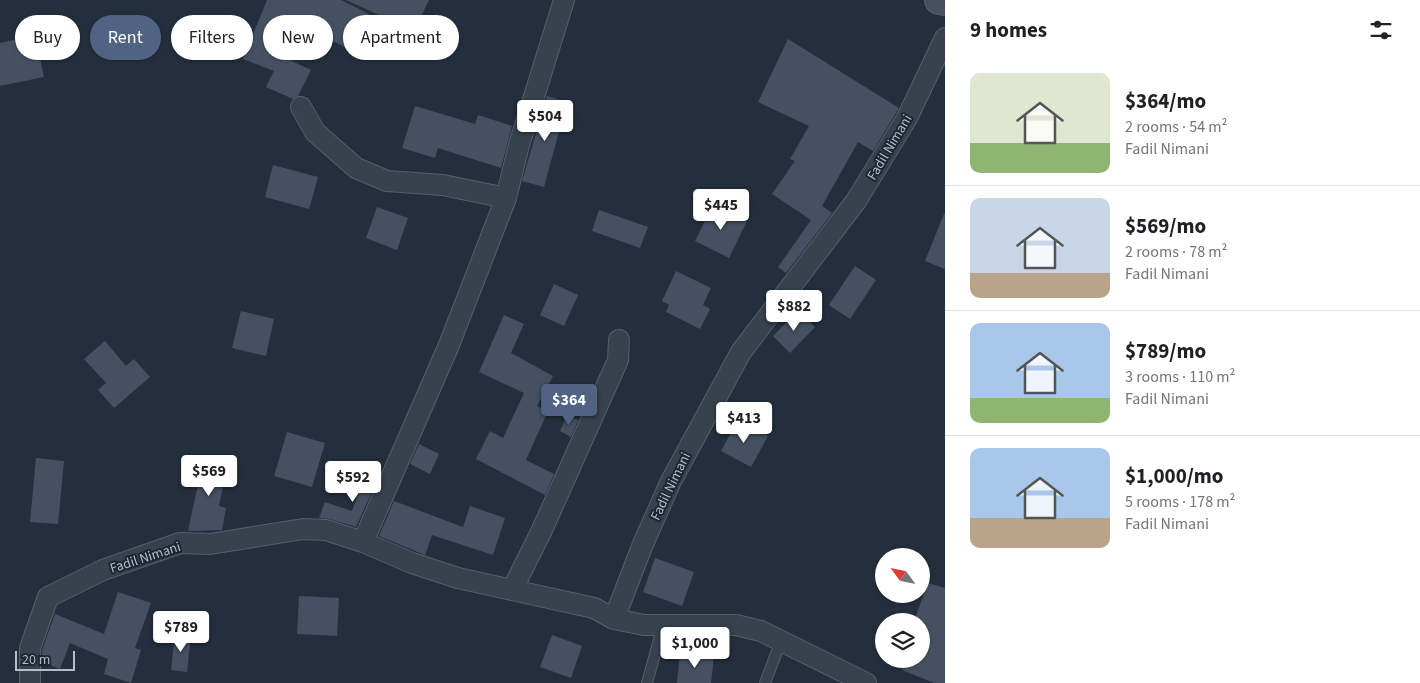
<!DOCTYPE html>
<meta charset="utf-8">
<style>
:root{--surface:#fff;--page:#f2f2f2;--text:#202124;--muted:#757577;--line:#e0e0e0;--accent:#506383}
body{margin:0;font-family:"Source Sans 3",sans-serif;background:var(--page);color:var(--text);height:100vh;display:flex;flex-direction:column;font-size:19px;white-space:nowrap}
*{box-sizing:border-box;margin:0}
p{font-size:16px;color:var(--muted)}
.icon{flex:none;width:28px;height:28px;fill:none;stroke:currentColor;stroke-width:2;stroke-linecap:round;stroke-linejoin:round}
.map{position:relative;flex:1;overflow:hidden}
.sheet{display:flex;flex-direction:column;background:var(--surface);width:475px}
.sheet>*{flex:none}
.banner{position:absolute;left:15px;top:15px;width:475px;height:45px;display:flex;gap:10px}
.needle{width:32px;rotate:303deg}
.buttons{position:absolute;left:875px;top:548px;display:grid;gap:10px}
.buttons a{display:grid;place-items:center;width:55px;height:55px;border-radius:50%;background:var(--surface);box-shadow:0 1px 4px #0004;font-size:25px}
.scale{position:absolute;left:15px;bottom:12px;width:60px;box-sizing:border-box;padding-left:5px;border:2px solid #b4bcc9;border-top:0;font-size:14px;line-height:18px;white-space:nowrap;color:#b4bcc9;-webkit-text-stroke:4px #1d2633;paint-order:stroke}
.price{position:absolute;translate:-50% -42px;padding:0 11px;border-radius:5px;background:#fff;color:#222;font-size:16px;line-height:32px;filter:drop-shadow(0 1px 2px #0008)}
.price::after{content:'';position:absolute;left:50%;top:30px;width:15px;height:11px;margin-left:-8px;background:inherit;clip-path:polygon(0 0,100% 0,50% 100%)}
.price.current{background:var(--accent);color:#fff}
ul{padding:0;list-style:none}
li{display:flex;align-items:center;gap:15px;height:125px;padding:0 25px}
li+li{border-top:1px solid var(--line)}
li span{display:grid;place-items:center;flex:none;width:140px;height:100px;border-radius:10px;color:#555}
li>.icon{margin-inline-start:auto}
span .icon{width:60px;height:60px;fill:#fffc;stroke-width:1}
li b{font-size:21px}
h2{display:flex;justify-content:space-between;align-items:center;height:60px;padding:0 25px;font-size:21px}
.tag{padding:0 18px;border-radius:22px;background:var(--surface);box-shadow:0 1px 4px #0004;font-size:18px;line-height:45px}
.tag.current{background:var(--accent);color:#fff}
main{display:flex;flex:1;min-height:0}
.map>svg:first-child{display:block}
.building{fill:#455162}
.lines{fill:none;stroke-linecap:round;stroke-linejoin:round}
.lane-casing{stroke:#565f6c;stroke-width:12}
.street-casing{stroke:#565f6c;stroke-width:22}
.secondary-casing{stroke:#565f6c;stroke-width:30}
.lane{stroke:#38414e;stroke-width:10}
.street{stroke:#38414e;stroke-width:20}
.secondary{stroke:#465061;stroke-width:28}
.labels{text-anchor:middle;stroke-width:4;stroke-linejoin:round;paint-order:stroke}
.street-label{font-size:14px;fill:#b4bcc9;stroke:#1d2633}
</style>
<main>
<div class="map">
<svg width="945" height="683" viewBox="0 0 945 683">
<rect width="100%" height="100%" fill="#242f3e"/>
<path class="building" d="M 267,0 L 341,0 L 369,14 L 351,50 L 291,20 L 277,54 L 311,70 L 298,96 L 293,99 L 266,87 L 274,71 L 243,59 Z
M 346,0 L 429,0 L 414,31 Z
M 35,35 L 44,77 L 0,86 L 0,43 Z
M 788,39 L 899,108 L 873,151 L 858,142 L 822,206 L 832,213 L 786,273 L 778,267 L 811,220 L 772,194 L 795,161 L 790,159 L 809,126 L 758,102 Z
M 547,96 L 567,102 L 544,187 L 522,181 Z
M 415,106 L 475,124 L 478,115 L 512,126 L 501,168 L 438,148 L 435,158 L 402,148 Z
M 273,165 L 318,177 L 309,209 L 265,197 Z
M 713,205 L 747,221 L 729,258 L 695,241 Z
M 377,207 L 408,218 L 397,250 L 366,238 Z
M 599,210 L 648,227 L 640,248 L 592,231 Z
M 944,214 L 945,214 L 945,269 L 925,261 Z
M 855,266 L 876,280 L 850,319 L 829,305 Z
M 676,271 L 711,288 L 703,305 L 710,309 L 700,329 L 666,312 L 669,305 L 662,301 Z
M 554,284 L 578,295 L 564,326 L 540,315 Z
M 241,311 L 274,319 L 266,356 L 232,348 Z
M 798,311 L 815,327 L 790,353 L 773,336 Z
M 504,315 L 524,324 L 511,353 L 553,376 L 537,406 L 548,411 L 526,460 L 554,474 L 545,495 L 476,459 L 490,431 L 503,438 L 524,393 L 479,372 Z
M 105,341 L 126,366 L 134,359 L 150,377 L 114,408 L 98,390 L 106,383 L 84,359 Z
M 567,415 L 578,420 L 571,437 L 560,431 Z
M 738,420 L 768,436 L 751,467 L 721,451 Z
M 287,432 L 325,443 L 312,487 L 274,476 Z
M 419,444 L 439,454 L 430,474 L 410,464 Z
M 204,456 L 228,462 L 219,506 L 226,508 L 222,530 L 188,531 Z
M 36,458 L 64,461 L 58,524 L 30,522 Z
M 367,469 L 380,474 L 356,527 L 330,519 L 319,518 L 325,502 L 352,511 Z
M 394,501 L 463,527 L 470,506 L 505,518 L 493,555 L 432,535 L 425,555 L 379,536 Z
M 655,558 L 694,572 L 682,606 L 643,592 Z
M 928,583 L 945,588 L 945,683 L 934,683 L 902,670 L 909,659 L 921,659 L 921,621 L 914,621 Z
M 118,592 L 151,603 L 135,648 L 141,650 L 131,683 L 104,674 L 108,659 L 70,643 L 60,669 L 42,662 L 42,650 L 55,614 L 104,634 Z
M 299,596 L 339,598 L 337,636 L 297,634 Z
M 175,634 L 191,635 L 187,672 L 171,670 Z
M 552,635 L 582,646 L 571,678 L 540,667 Z
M 680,653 L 714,656 L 711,683 L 677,683 Z"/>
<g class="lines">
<defs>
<path id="lane" d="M 647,683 L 663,625
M 765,683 L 781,641"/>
<path id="street" d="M 301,107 L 315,132 L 356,168 L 387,181 L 443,185 L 506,198 L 519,145 L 564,0
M 363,542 L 449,345 L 506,198
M 512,590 L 542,530 L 618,360 L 619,340
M 614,619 L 644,625 L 736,625 L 761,631 L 866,683
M 30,683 L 30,648 L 48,597 L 103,570 L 180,543 L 210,544 L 303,529 L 326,530 L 363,542 L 412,563 L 458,578 L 594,608 L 614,619 L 643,544 L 671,481 L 741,352 L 856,201 L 907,118 L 945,38"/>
<path id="secondary" d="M 939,0 L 945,1"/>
</defs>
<use href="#lane" class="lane-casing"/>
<use href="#street" class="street-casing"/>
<use href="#secondary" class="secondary-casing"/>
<use href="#lane" class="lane"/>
<use href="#street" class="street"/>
<use href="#secondary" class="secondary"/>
</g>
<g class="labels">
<g class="street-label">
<text transform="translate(889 147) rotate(-59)" y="5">Fadil Nimani</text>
<text transform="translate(670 486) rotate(-64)" y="5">Fadil Nimani</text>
<text transform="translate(145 557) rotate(-18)" y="5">Fadil Nimani</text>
</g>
</g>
</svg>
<div class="buttons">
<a><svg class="needle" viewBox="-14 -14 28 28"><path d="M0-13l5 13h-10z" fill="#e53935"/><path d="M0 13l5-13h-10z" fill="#757577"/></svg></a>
<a><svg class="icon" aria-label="layers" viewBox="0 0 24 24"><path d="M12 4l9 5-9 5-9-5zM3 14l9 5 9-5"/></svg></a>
</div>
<div class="scale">20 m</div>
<b class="price" style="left:545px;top:142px">$504</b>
<b class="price" style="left:721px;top:231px">$445</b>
<b class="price" style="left:794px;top:332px">$882</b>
<b class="price current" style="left:569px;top:426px">$364</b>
<b class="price" style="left:744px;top:444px">$413</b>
<b class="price" style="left:209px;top:497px">$569</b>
<b class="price" style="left:353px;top:503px">$592</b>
<b class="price" style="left:181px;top:653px">$789</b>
<b class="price" style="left:695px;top:669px">$1,000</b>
<div class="banner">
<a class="tag">Buy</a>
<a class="tag current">Rent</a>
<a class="tag">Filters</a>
<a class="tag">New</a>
<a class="tag">Apartment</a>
</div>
</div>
<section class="sheet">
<h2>9 homes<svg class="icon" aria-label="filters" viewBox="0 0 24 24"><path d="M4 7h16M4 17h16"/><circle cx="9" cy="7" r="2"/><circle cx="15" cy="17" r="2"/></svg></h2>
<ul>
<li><span style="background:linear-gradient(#dfe7d0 70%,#8fb573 0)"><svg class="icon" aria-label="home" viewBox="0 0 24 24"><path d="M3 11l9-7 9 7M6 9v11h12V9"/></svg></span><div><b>$364/mo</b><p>2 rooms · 54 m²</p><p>Fadil Nimani</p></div></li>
<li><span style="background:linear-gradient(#c9d6e8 75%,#b9a48a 0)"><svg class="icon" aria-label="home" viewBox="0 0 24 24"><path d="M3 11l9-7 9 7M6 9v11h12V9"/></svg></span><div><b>$569/mo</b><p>2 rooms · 78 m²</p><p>Fadil Nimani</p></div></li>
<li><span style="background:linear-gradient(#a9c7e8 75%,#8fb573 0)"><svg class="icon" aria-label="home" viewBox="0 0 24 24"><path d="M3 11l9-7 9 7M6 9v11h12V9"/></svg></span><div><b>$789/mo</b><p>3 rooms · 110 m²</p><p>Fadil Nimani</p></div></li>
<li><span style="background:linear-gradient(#a9c7e8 70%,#b9a48a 0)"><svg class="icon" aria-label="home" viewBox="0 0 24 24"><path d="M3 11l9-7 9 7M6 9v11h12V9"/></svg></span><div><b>$1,000/mo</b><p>5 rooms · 178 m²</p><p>Fadil Nimani</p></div></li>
</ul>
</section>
</main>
